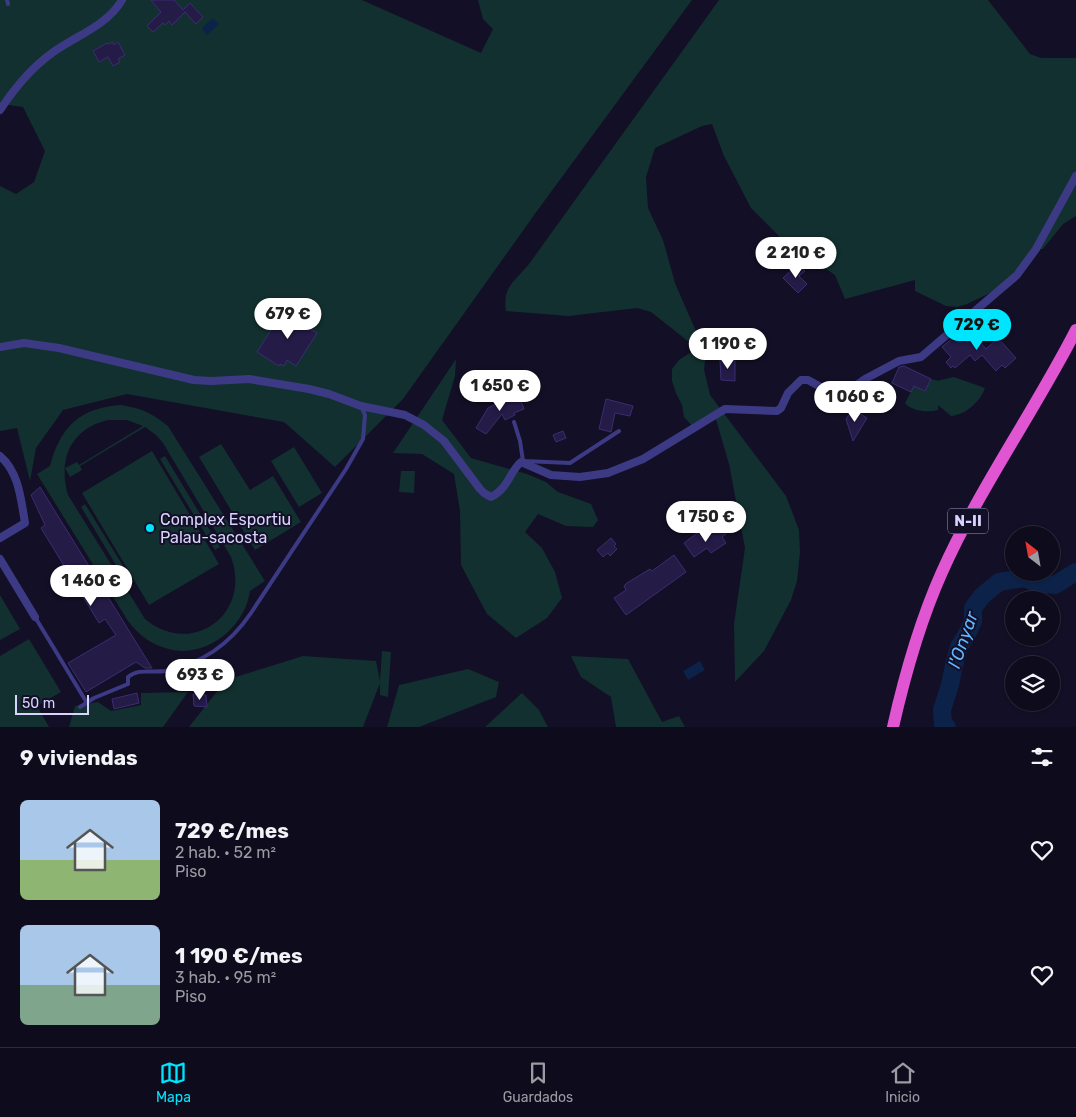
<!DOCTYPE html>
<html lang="es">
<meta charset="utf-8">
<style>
:root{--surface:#0e0b1c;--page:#1c1929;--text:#f1f3f6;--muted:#9b9ba3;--line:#2e2b3b;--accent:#00e5ff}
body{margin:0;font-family:Rubik,sans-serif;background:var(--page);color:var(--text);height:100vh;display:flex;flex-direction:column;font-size:19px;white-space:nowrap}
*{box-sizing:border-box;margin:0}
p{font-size:16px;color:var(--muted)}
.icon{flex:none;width:28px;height:28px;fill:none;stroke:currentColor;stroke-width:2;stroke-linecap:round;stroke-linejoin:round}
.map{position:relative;height:727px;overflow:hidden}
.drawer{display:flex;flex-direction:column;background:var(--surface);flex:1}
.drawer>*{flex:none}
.needle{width:32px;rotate:329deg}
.buttons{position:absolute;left:1005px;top:526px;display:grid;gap:10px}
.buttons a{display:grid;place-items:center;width:55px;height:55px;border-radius:50%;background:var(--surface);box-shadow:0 1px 4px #0004,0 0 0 1px var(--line);font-size:25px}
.scale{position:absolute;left:15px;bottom:12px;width:74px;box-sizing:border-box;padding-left:5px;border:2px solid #d9d4ff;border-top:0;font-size:14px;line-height:18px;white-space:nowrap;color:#d9d4ff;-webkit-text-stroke:4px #130f26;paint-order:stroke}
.price{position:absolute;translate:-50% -42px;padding:0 11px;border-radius:18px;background:#fff;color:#222;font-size:16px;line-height:32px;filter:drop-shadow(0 1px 2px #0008)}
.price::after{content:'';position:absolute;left:50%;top:30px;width:15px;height:11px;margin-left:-8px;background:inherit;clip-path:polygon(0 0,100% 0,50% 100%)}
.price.active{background:var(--accent);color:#111}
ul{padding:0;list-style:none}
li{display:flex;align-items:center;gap:15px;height:125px;padding:0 20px}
li span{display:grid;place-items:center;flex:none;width:140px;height:100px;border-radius:8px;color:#555}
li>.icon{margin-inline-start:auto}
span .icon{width:60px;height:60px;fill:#fffc;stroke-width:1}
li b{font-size:21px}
h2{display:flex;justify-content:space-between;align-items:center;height:60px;padding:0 20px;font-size:21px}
.tab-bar{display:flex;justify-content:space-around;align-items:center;height:70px;border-top:1px solid var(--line);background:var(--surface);font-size:14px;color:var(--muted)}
.tab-bar a{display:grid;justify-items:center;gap:2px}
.tab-bar .active{color:var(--accent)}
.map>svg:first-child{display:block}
.green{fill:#12302f;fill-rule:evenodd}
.water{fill:#0c2248}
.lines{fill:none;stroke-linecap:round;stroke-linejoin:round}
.river{stroke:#0c2248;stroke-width:18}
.building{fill:#241b47;stroke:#3b2d73}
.service{stroke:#3d3a85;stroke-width:4}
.minor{stroke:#3d3a85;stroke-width:8}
.trunk{stroke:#e055d1;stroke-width:12}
.poi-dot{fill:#00e5ff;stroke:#130f26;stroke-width:2}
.labels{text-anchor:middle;stroke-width:4;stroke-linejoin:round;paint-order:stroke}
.shield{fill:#130f26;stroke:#9e99be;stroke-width:1}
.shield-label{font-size:15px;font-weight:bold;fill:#d9d4ff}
.poi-label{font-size:16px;fill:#d9d4ff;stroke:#130f26;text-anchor:start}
.water-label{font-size:18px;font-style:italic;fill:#62b6ff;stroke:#130f26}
</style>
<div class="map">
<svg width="1076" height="727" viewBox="0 0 1076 727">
<rect width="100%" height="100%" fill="#130f26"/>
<path class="green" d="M 0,0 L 362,0 L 481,53 L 493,29 L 483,19 L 478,0 L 692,0 L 537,211 L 403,399 L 335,467 L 284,422 L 127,394 L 63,410 L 36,448 L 30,481 L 17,428 L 0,431 L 0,186 L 16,194 L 34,182 L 45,151 L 23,107 L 1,104 L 0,106 Z
M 719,0 L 988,0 L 1030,54 L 1041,58 L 1076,58 L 1076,216 L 1063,224 L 1043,249 L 1036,249 L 1007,285 L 967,304 L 957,307 L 946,306 L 915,291 L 915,280 L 845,299 L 835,275 L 782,239 L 751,208 L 724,156 L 712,124 L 702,126 L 655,148 L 646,177 L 648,208 L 663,240 L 675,283 L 695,329 L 707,346 L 704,369 L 710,395 L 786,496 L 799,530 L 800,552 L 797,581 L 791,600 L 764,651 L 735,682 L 734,624 L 745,548 L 729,464 L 715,416 L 694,428 L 684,417 L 682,405 L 676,393 L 672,381 L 672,369 L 679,360 L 691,352 L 689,342 L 651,312 L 637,308 L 569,316 L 506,311 C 502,287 515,281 529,264 Z
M 456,359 L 455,376 L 442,420 L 471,458 L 527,474 L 546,482 L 558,492 L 591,504 L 598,520 L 593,527 L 566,526 L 538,514 L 525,532 L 542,548 L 555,572 L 562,598 L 547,618 L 516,638 L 487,614 L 461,565 L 460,511 L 454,474 L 422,454 L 393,453 Z
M 954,377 L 985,388 C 980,402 965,415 951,416 L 938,405 L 938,410 C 928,413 911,411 905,403 L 914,386 L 925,391 L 931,379 L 939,381 L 940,380 Z
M 120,405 C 141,408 152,413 168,426 L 265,581 L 250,591 C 245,628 204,661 165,648 C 149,643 138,634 128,621 L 37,474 L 50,466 C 60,427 80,408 120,405 ZM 108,420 L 127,420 L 143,426 L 79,465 L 77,462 L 65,468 L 70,477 L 82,470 L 80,466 L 145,427 L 156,435 L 163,443 L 231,557 C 252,614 192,658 145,619 L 68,495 C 58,460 70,429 108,420 Z
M 221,444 L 250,490 L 273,476 L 301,522 L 255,550 L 199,457 Z
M 294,447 L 322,493 L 299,507 L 271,461 Z
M 152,451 L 219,564 L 149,605 L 82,493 Z
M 165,456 L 220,547 L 215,550 L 160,459 Z
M 401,471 L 415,471 L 414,493 L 399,492 Z
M 85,504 L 133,582 L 128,585 L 81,507 Z
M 0,595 L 20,629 L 0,640 Z
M 29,639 L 61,692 L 37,706 L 49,727 L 0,727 L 0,656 Z
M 382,651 L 391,652 L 388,697 L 380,695 L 380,683 L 363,727 L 189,727 L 226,680 L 303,656 L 376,661 L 380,681 Z
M 571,656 L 628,659 L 662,722 L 679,716 L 685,727 L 616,727 L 611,697 L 581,677 Z
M 468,669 L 499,682 L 496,697 L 419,727 L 387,727 L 399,685 Z
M 188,692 L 163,727 L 69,727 L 75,706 L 98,702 L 111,711 L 141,705 L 141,693 Z
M 522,693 L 539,710 L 548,727 L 485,727 Z"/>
<path class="water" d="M 213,18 L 219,24 L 207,35 L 202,28 Z
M 700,661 L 705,670 L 688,680 L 683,671 Z"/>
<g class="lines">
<path class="river" d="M 947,727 L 943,724 L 942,710 L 950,685 L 954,665 L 959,647 L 968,632 L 973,621 L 973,608 L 982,596 L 999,582 L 1024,578 L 1039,584 L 1055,585 L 1076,572"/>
</g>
<path class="building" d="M 151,0 L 174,0 L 183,10 L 190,3 L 203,17 L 196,24 L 185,12 L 172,25 L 169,21 L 165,25 L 163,23 L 153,32 L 147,26 L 161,12 Z
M 113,42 L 114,45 L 118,42 L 125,55 L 118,59 L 120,62 L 113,66 L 108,57 L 99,62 L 93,51 L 107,43 L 108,44 Z
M 798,264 L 805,271 L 799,276 L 807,284 L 798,293 L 783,278 Z
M 288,313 L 296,313 L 311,323 L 308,328 L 317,333 L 296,366 L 287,360 L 284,366 L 280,364 L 279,366 L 257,352 L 280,316 Z
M 961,331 L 965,335 L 970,331 L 986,349 L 998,338 L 1016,358 L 1005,368 L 1002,365 L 996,371 L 982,355 L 975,361 L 970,355 L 955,368 L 953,366 L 951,368 L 946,362 L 951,357 L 942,347 Z
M 720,360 L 735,360 L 735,381 L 721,380 Z
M 904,366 L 931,379 L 925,391 L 914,386 L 911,392 L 892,383 L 899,367 Z
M 518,393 L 524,409 L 514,413 L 515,415 L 505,420 L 502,414 L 486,434 L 476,428 L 488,408 Z
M 606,399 L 633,406 L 630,416 L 615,413 L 611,432 L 599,429 Z
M 853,409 L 867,418 L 853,441 L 846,419 Z
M 563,431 L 566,438 L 556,442 L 553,435 Z
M 40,487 L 152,668 L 145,668 L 136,662 L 86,692 L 68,663 L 116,635 L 105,619 L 99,623 L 41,528 L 45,525 L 31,495 Z
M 721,527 L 726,534 L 722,537 L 726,543 L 711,553 L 707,548 L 694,557 L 684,543 L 697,533 L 703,540 Z
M 611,538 L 616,544 L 614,546 L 617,549 L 610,556 L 608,553 L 603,557 L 597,550 Z
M 674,555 L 686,572 L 626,615 L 614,598 L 626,590 L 624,586 L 627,583 L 650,569 L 652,571 Z
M 137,693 L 139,703 L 114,709 L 112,699 Z
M 193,694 L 206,695 L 207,707 L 194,706 Z"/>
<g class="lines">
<path class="service" d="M 7,0 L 8,4
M 514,422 L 520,441 L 523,461
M 524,461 L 570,463 L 619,431
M 35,617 L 87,703
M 80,707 L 94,698 L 128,684 L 128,677 C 139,668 151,673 165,671 C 202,664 230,644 251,613 L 346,469 L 363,439 L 365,415 L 361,406"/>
<path class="minor" d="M 0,110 C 14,89 31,68 52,53 C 75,36 107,26 122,0
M 0,347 L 24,343 L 59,348 L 194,380 L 211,381 L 249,379 L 309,389 L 329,394 L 361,406 L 405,415 L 424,425 L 444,441 L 480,489 L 484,493 L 491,497 C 508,489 510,471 521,462 L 551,475 L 580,477 L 608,473 L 643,459 L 725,409 L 777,411 L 781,408 L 788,393 L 801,380 L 808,380 L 835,395 L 842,395 L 865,379 L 899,361 L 921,357 L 1017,275 L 1036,249 L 1076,176
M 0,456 C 19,472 21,500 25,523 L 0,538
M 0,559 L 35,617"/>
<path class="trunk" d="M 893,727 C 905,674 920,621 942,572 C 980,487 1034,412 1076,330"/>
</g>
<circle class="poi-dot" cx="150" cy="528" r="5"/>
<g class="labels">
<rect class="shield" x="948" y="508.5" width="40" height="25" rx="4"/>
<g class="shield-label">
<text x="968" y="526">N-II</text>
</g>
<g class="poi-label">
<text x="160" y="525">Complex Esportiu<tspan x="160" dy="18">Palau-sacosta</tspan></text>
</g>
<g class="water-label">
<text transform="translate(963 640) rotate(-71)" y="6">l'Onyar</text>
</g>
</g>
</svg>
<div class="buttons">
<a><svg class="needle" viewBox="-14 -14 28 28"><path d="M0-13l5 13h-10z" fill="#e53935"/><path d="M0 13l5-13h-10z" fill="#9b9ba3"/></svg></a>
<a><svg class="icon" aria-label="locate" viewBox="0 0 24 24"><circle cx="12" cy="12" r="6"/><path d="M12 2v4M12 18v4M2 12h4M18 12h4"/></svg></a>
<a><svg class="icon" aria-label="layers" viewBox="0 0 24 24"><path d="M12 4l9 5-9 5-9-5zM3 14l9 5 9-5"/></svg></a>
</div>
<div class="scale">50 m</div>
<b class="price" style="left:796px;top:279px">2 210 €</b>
<b class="price" style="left:288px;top:340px">679 €</b>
<b class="price active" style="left:977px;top:351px">729 €</b>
<b class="price" style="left:728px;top:370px">1 190 €</b>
<b class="price" style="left:500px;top:412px">1 650 €</b>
<b class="price" style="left:855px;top:423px">1 060 €</b>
<b class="price" style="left:706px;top:543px">1 750 €</b>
<b class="price" style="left:91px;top:607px">1 460 €</b>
<b class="price" style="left:200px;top:701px">693 €</b>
</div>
<section class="drawer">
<h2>9 viviendas<svg class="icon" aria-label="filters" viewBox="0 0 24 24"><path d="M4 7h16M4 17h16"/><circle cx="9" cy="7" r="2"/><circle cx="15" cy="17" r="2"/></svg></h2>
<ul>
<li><span style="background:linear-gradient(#a9c7e8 60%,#8fb573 0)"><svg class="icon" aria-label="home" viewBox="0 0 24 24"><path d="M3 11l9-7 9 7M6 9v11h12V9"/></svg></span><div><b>729 €/mes</b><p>2 hab. · 52 m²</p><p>Piso</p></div><svg class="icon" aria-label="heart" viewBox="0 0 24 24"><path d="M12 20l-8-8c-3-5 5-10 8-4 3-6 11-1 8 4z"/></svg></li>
<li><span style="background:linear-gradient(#a9c7e8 60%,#7fa58c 0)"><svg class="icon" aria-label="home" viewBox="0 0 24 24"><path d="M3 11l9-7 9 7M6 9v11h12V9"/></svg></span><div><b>1 190 €/mes</b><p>3 hab. · 95 m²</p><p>Piso</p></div><svg class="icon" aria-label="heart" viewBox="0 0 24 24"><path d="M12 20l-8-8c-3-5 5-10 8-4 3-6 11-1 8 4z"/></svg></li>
</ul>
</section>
<nav class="tab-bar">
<a class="active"><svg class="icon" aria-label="map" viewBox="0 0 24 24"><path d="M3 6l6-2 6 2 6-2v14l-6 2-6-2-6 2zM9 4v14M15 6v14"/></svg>Mapa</a>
<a><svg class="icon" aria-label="saved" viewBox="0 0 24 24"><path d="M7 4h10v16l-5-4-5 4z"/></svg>Guardados</a>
<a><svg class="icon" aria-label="home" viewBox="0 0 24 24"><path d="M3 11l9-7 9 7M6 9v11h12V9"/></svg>Inicio</a>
</nav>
